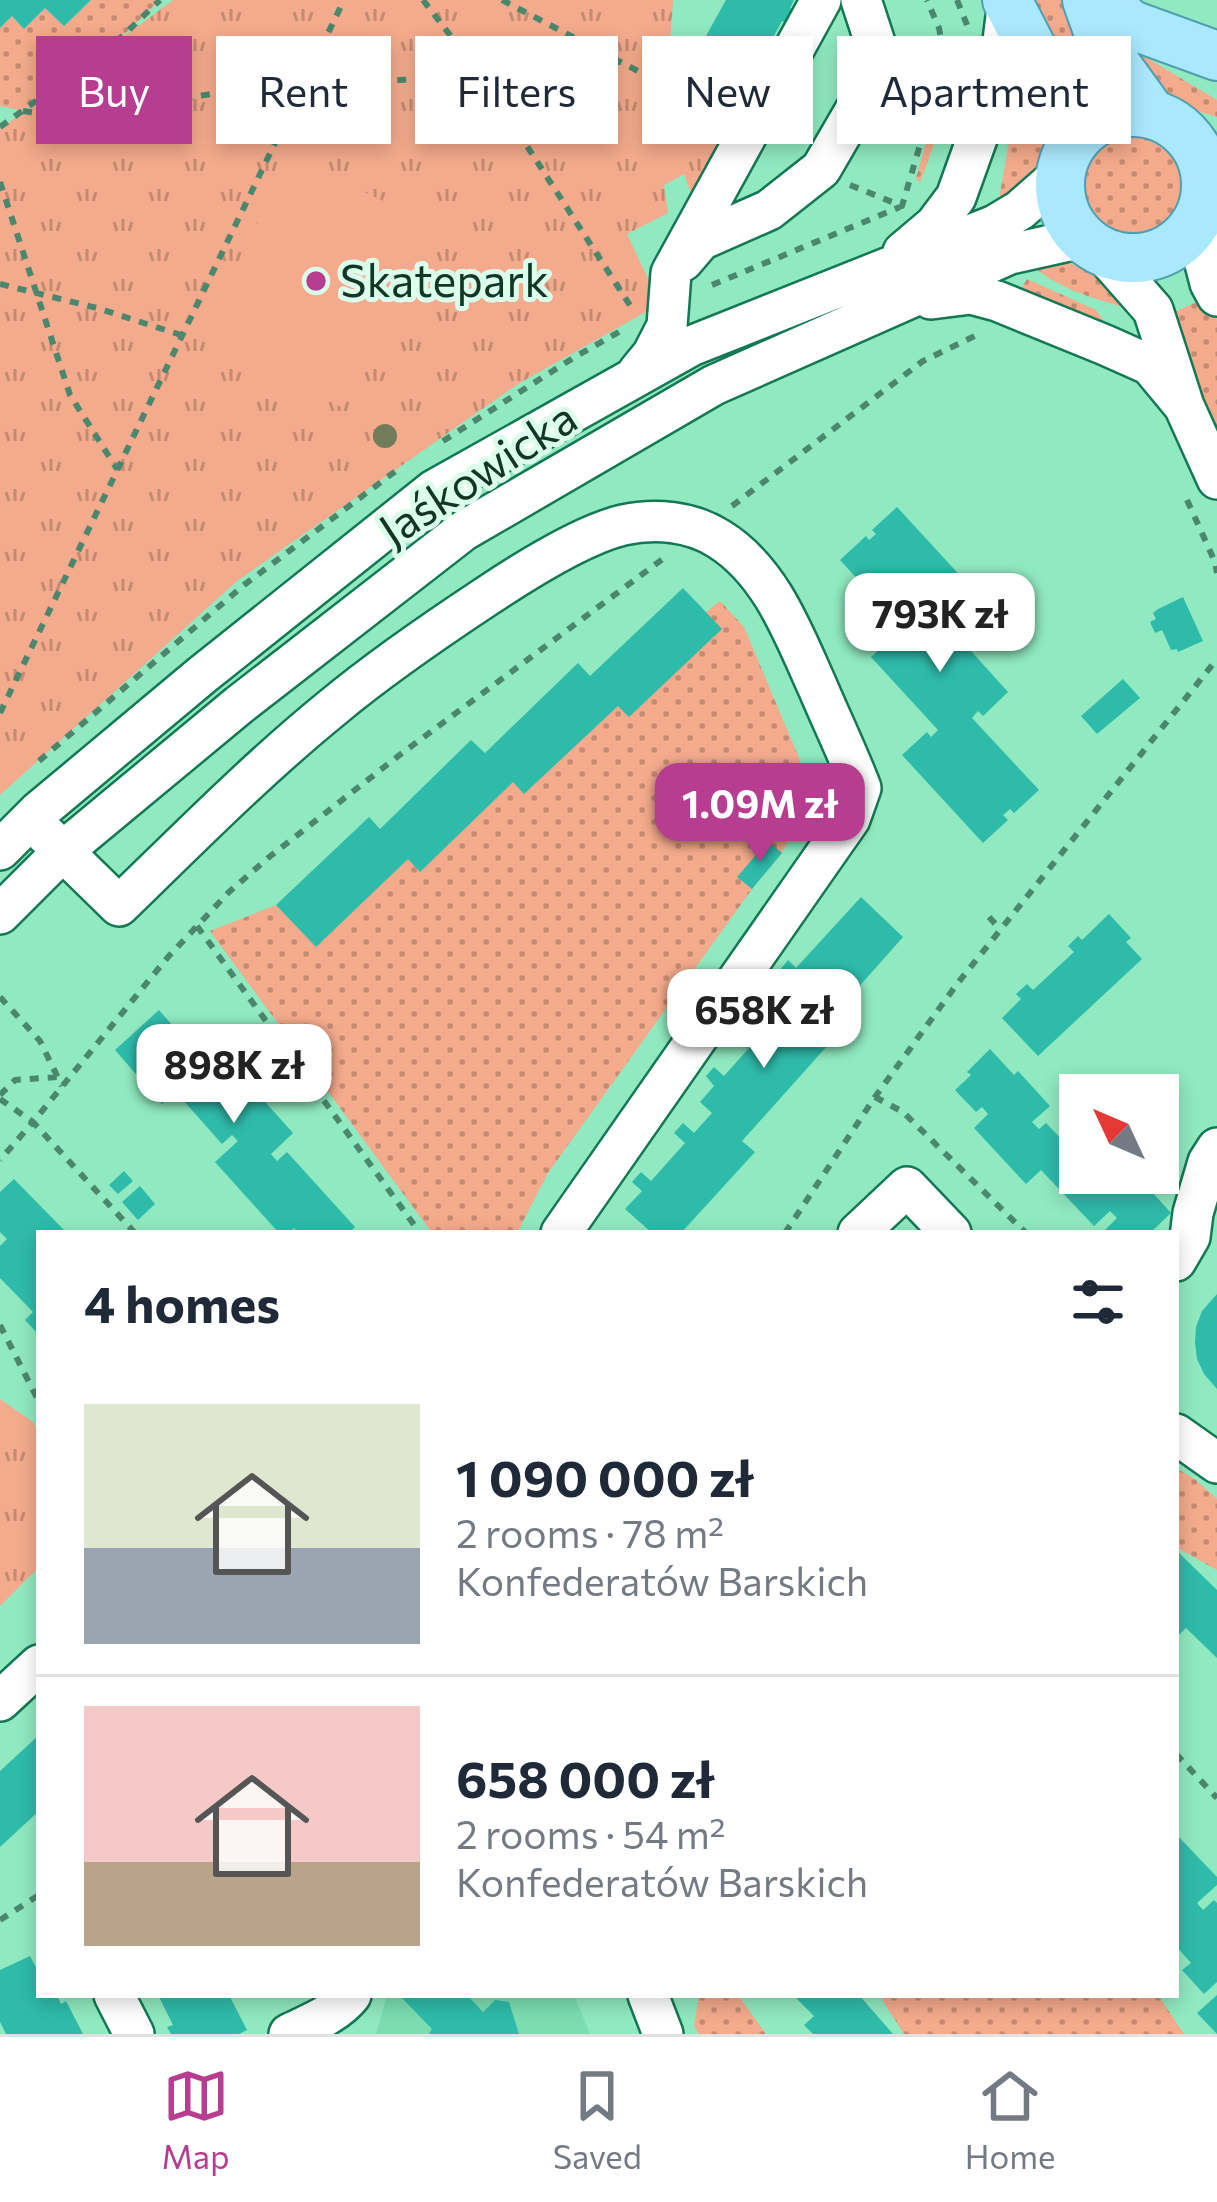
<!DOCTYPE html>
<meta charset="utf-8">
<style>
:root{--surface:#fff;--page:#f6f6f7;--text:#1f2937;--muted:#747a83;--line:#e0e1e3;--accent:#b73d90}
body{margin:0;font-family:Commissioner,sans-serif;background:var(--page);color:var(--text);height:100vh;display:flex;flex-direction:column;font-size:45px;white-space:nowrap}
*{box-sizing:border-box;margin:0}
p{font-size:39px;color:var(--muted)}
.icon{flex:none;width:66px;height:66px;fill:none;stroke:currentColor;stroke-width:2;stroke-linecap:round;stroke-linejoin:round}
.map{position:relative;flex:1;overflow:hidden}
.sheet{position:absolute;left:36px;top:1230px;width:1143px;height:768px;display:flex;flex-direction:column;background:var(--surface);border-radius:0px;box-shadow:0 6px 18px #0003}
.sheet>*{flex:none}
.banner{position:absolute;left:36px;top:36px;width:1146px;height:108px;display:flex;gap:24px}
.needle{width:78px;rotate:314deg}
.buttons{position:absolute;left:1059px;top:1074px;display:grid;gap:24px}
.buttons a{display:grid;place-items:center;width:120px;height:120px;border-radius:0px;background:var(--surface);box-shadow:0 6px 18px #0003;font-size:60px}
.price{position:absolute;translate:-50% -102px;padding:0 27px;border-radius:24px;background:#fff;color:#222;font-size:39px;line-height:78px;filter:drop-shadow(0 3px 6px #0008)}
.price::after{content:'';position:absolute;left:50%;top:72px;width:36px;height:27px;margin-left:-18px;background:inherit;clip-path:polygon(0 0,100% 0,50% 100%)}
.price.selected{background:var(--accent);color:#fff}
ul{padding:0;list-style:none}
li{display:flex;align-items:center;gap:36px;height:300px;padding:0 48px}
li+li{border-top:3px solid var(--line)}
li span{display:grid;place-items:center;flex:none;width:336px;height:240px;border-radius:0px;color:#555}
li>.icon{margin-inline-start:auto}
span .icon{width:144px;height:144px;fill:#fffc;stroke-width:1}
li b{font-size:51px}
h2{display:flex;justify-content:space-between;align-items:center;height:144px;padding:0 48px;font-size:51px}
.chip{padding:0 42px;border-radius:0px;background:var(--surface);box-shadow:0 6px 18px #0003;font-size:42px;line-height:108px}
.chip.selected{background:var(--accent);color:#fff}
.tabs{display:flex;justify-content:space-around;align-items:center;height:168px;border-top:3px solid var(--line);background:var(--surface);font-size:33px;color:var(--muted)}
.tabs a{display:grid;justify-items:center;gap:6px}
.tabs .selected{color:var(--accent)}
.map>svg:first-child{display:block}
.built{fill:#7cddb1}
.grass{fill:url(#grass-dots)}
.park{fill:url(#park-tufts)}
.pitch{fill:#f4aa8c}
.building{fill:#2fbbaa}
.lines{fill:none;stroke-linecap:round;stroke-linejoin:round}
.minor-casing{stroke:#147854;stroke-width:44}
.major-casing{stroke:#509fb0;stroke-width:52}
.path{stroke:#4a876c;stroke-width:6;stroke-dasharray:9 9;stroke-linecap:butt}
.minor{stroke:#fff;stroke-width:39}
.major{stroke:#aae8fd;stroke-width:48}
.tree{fill:#727c5b}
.poi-dot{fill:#b73d90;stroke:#dcfeec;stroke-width:4.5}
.labels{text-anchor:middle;stroke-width:10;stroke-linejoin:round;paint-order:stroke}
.poi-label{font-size:45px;fill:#103626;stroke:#dcfeec;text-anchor:start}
.street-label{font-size:45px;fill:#103626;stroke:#dcfeec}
</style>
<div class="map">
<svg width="1217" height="2034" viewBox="0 0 1217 2034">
<defs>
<pattern id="grass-dots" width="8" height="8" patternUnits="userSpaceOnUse" patternTransform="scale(3)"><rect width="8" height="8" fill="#f4aa8c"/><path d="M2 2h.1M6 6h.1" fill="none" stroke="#c48b72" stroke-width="1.8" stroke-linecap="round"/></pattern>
<pattern id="park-tufts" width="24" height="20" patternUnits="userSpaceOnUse" patternTransform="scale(3)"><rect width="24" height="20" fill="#f4aa8c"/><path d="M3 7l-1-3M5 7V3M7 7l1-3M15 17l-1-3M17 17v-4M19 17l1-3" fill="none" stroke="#c48b72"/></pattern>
</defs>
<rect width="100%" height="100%" fill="#90e9c0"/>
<path class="built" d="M 387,1995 L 574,1995 L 590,2034 L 376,2034 Z"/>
<path class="grass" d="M 91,0 L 160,0 L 112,46 L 23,111 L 0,106 L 0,28 L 12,16 L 24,29 L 45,8 L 64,26 Z
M 1023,0 L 1068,0 L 1088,44 L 1051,60 Z
M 1136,56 L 1147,58 L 1217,100 L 1217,117 L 1200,112 L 1162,91 Z
M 946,72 L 958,77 L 920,183 L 916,178 Z
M 1044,96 L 1048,130 L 1031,181 L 1001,202 L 1000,193 L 1014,113 L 1018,107 Z
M1076 183a57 57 0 1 1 114 0a57 57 0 1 1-114 0Z
M 1058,258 L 1111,281 L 1133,310 C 1100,300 1059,290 1033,266 Z
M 1027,279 L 1096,310 L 1106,324 L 1018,295 Z
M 1207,297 L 1217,320 L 1217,426 L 1166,316 Z
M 720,601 L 744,627 L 813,791 L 782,853 L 752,889 L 548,1173 L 517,1233 L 432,1233 L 210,931 L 276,905 L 317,946 L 397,854 Z
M 1176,1468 L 1196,1480 L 1217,1499 L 1217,1570 L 1176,1547 Z
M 699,1995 L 738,1995 L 766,2034 L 699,2034 L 694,2026 Z
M 879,1995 L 1158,1995 L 1184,2034 L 904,2034 Z"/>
<path class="park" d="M 173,0 L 673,0 L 668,81 L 733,128 L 692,196 L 684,174 L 664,185 L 668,213 L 627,234 L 660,304 L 518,384 L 237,581 L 0,795 L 0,129 Z
M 0,1399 L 33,1422 L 39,1433 L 39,1567 L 0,1606 Z"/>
<path class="pitch" d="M 291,156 L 432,225 L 341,407 L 201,337 Z"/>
<path class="building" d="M 0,0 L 91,0 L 64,26 L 45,8 L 24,29 L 12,16 L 0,28 Z
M 726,0 L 794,0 L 790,8 L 794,11 L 787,24 L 782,21 L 750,79 L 754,82 L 747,94 L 743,92 L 734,108 L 682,79 Z
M 897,507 L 977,594 L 952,617 L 949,614 L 942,619 L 1008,692 L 983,716 L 978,711 L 972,718 L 1039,790 L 1014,813 L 1010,809 L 1003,815 L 1008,820 L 983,843 L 902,755 L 927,732 L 931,737 L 938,730 L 871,657 L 896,634 L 900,639 L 907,633 L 840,560 L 866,536 L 869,540 L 876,534 L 872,530 Z
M 683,588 L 722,629 L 629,717 L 618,706 L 524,794 L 513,782 L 420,872 L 408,859 L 316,947 L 276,905 L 369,817 L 380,829 L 471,740 L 485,753 L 578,663 L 590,676 Z
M 1183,597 L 1203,641 L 1178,652 L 1177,649 L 1171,650 L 1162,630 L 1155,633 L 1150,622 L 1156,619 L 1153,613 L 1158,609 Z
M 1123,679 L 1140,698 L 1097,734 L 1081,716 Z
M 768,841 L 782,853 L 752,889 L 737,877 Z
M 861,897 L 903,937 L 817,1034 L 828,1045 L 742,1141 L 755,1152 L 681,1233 L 652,1233 L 625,1209 L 642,1191 L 632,1182 L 641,1172 L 651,1181 L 685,1143 L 674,1133 L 683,1123 L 694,1133 L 712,1113 L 700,1102 L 714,1086 L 706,1076 L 714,1067 L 724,1076 L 757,1039 L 747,1029 L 757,1018 L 767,1028 L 786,1007 L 772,995 L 787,979 L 779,971 L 788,960 L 796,968 Z
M 1109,914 L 1131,938 L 1126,942 L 1142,959 L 1038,1056 L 1002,1018 L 1021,999 L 1016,994 L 1027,984 L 1033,990 L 1074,952 L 1068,946 L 1078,936 L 1082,940 Z
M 159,1010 L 179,1033 L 169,1043 L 175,1049 L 199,1028 L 293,1133 L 271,1154 L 277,1161 L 287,1152 L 355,1227 L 349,1233 L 299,1233 L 294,1228 L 289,1233 L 279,1233 L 215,1162 L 238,1141 L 232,1135 L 222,1144 L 182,1099 L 192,1090 L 186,1083 L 162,1104 L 115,1050 Z
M 990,1049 L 1014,1075 L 1018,1071 L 1050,1106 L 1032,1122 L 1039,1129 L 1046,1123 L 1069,1147 L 1080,1136 L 1080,1173 L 1146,1173 L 1158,1186 L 1152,1192 L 1171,1213 L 1150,1233 L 1108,1233 L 1105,1230 L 1117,1218 L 1110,1211 L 1094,1226 L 1041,1170 L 1026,1184 L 974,1128 L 988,1114 L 982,1107 L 976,1112 L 955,1090 L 971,1075 L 967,1072 Z
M 124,1171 L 133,1181 L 118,1194 L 109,1185 Z
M 14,1179 L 64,1230 L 62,1233 L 39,1233 L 39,1335 L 25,1320 L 33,1312 L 0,1278 L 0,1246 L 7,1239 L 0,1232 L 0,1192 Z
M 140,1186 L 155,1204 L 138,1220 L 122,1202 Z
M 1217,1294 L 1217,1389 L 1204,1374 L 1197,1359 L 1195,1342 L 1196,1327 L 1202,1311 Z
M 1176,1550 L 1217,1590 L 1217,1658 L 1186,1628 L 1176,1638 Z
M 39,1735 L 39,1811 L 0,1847 L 0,1771 Z
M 1176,1834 L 1217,1877 L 1217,1885 L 1197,1903 L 1203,1910 L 1214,1900 L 1217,1903 L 1217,1982 L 1204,1994 L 1182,1970 L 1191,1963 L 1176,1946 Z
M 30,1956 L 39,1973 L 39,1995 L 57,1995 L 61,2004 L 66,2001 L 83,2034 L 6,2034 L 0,2022 L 0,1970 Z
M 158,1995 L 229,1995 L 247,2030 L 239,2034 L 171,2034 L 167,2027 L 173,2025 Z
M 399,1995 L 467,1995 L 483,2012 L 495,2000 L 509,2002 L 519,2034 L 429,2034 L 432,2029 Z
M 793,1995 L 859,1995 L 893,2034 L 813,2034 L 804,2025 L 814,2016 Z
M 1217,1995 L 1217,2034 L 1197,2013 Z"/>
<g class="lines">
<defs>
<path id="minor" d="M 1195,225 L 1210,283 L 1217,296
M 903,252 L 935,225 L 956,197 L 998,80 L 1008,1
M 1102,252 L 1153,310 L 1184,406 L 1217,479
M 683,261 L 701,240 L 769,210 L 821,169 L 882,64 L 861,0
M 931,299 L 971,294 L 997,301 L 1105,345 L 1150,365 L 1184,406
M 638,372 L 652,355 L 667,326 L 671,273 L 821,0
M 31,820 L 119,906 C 188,839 257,769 332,708 C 381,667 434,631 487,596 C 523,572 581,535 623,525 C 655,518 691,521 719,539 C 771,571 794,635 818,688 C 832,721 848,754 861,788 L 850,819 L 561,1233
M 0,850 L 38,812 L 202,675 L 434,490 L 691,346 L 995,225 L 1020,210 L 1060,175
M 0,914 L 63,851 L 239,705 L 463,531 L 714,385 L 1010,254 L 1082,238
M 858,1233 L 907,1187 L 951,1233
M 1176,1261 L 1190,1237 L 1193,1213 L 1208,1162 L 1217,1148
M 1176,1434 L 1217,1463
M 0,1701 L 39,1665
M 114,1995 L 134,2034
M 648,1995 L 663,2034
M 289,2034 C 311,2023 336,2014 351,1995"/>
<path id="major" d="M 1007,0 L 1045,74 L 1071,146
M 1087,0 L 1104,48 L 1151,113
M 1105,0 L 1129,24 L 1217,56
M1060 185a73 73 0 1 1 146 0a73 73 0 1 1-146 0Z"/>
</defs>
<use href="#minor" class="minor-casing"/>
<use href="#major" class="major-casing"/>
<path class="path" d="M 423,0 L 483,78 L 633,310
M 502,0 L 722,115
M 957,0 L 967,25
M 23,111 L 66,117 L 306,79 L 319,82 L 483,78 L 619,62
M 0,127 L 112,46 L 160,0
M 0,182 L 70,395 L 117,469
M 850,185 L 902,206 L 945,60 L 939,28 L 927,0
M 0,284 L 97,308 L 181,335
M 712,285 L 900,207
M 443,441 L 573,358 L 626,328
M 1187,500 L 1215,562 L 1217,573
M 732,506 L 923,361 L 981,333
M 0,713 L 344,0
M 39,761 L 244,585 L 401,467
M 989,917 L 1000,929
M 197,926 L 420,1233
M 0,997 L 40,1041 L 62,1086
M 0,1095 L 15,1080 L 58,1077
M 875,1097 L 903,1112 L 1026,1233
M 0,1099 L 33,1122 L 0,1160
M 135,1233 L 33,1122 L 168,957 L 229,892 L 268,858 L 397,757 L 664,558
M 785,1233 L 875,1097 L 957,984 L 1217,659
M 0,1325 L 39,1402
M 1176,1754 L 1217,1798
M 0,1920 L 39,1895"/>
<use href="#minor" class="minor"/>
<use href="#major" class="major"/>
</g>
<circle class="tree" cx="385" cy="436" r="12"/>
<circle class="poi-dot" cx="316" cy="281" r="12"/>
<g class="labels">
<g class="poi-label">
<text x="340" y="297">Skatepark</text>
</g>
<g class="street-label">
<text transform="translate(478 474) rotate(-33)" y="16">Jaśkowicka</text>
</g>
</g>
</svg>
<div class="buttons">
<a><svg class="needle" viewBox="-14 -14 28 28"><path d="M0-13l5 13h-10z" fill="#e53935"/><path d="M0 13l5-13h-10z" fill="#747a83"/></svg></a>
</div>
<b class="price" style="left:940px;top:675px">793K zł</b>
<b class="price selected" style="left:760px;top:865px">1.09M zł</b>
<b class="price" style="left:764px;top:1071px">658K zł</b>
<b class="price" style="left:234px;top:1126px">898K zł</b>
<div class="banner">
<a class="chip selected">Buy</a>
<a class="chip">Rent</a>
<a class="chip">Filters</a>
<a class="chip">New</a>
<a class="chip">Apartment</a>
</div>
<section class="sheet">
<h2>4 homes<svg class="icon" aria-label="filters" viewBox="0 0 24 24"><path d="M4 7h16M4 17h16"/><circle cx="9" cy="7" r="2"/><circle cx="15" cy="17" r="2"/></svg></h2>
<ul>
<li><span style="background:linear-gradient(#dfe7d0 60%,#9aa5b1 0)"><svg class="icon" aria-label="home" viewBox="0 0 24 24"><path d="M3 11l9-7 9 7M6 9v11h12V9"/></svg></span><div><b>1 090 000 zł</b><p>2 rooms · 78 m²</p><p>Konfederatów Barskich</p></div></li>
<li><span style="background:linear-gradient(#f6c9c9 65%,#b9a48a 0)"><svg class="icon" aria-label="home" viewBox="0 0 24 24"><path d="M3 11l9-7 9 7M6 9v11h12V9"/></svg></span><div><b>658 000 zł</b><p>2 rooms · 54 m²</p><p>Konfederatów Barskich</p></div></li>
</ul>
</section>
</div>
<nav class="tabs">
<a class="selected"><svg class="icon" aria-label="map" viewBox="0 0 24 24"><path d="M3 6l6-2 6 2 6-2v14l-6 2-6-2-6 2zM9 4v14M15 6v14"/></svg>Map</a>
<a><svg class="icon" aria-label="saved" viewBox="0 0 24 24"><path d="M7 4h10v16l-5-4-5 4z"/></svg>Saved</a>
<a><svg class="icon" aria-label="home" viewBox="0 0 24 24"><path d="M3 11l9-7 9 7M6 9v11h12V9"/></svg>Home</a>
</nav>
